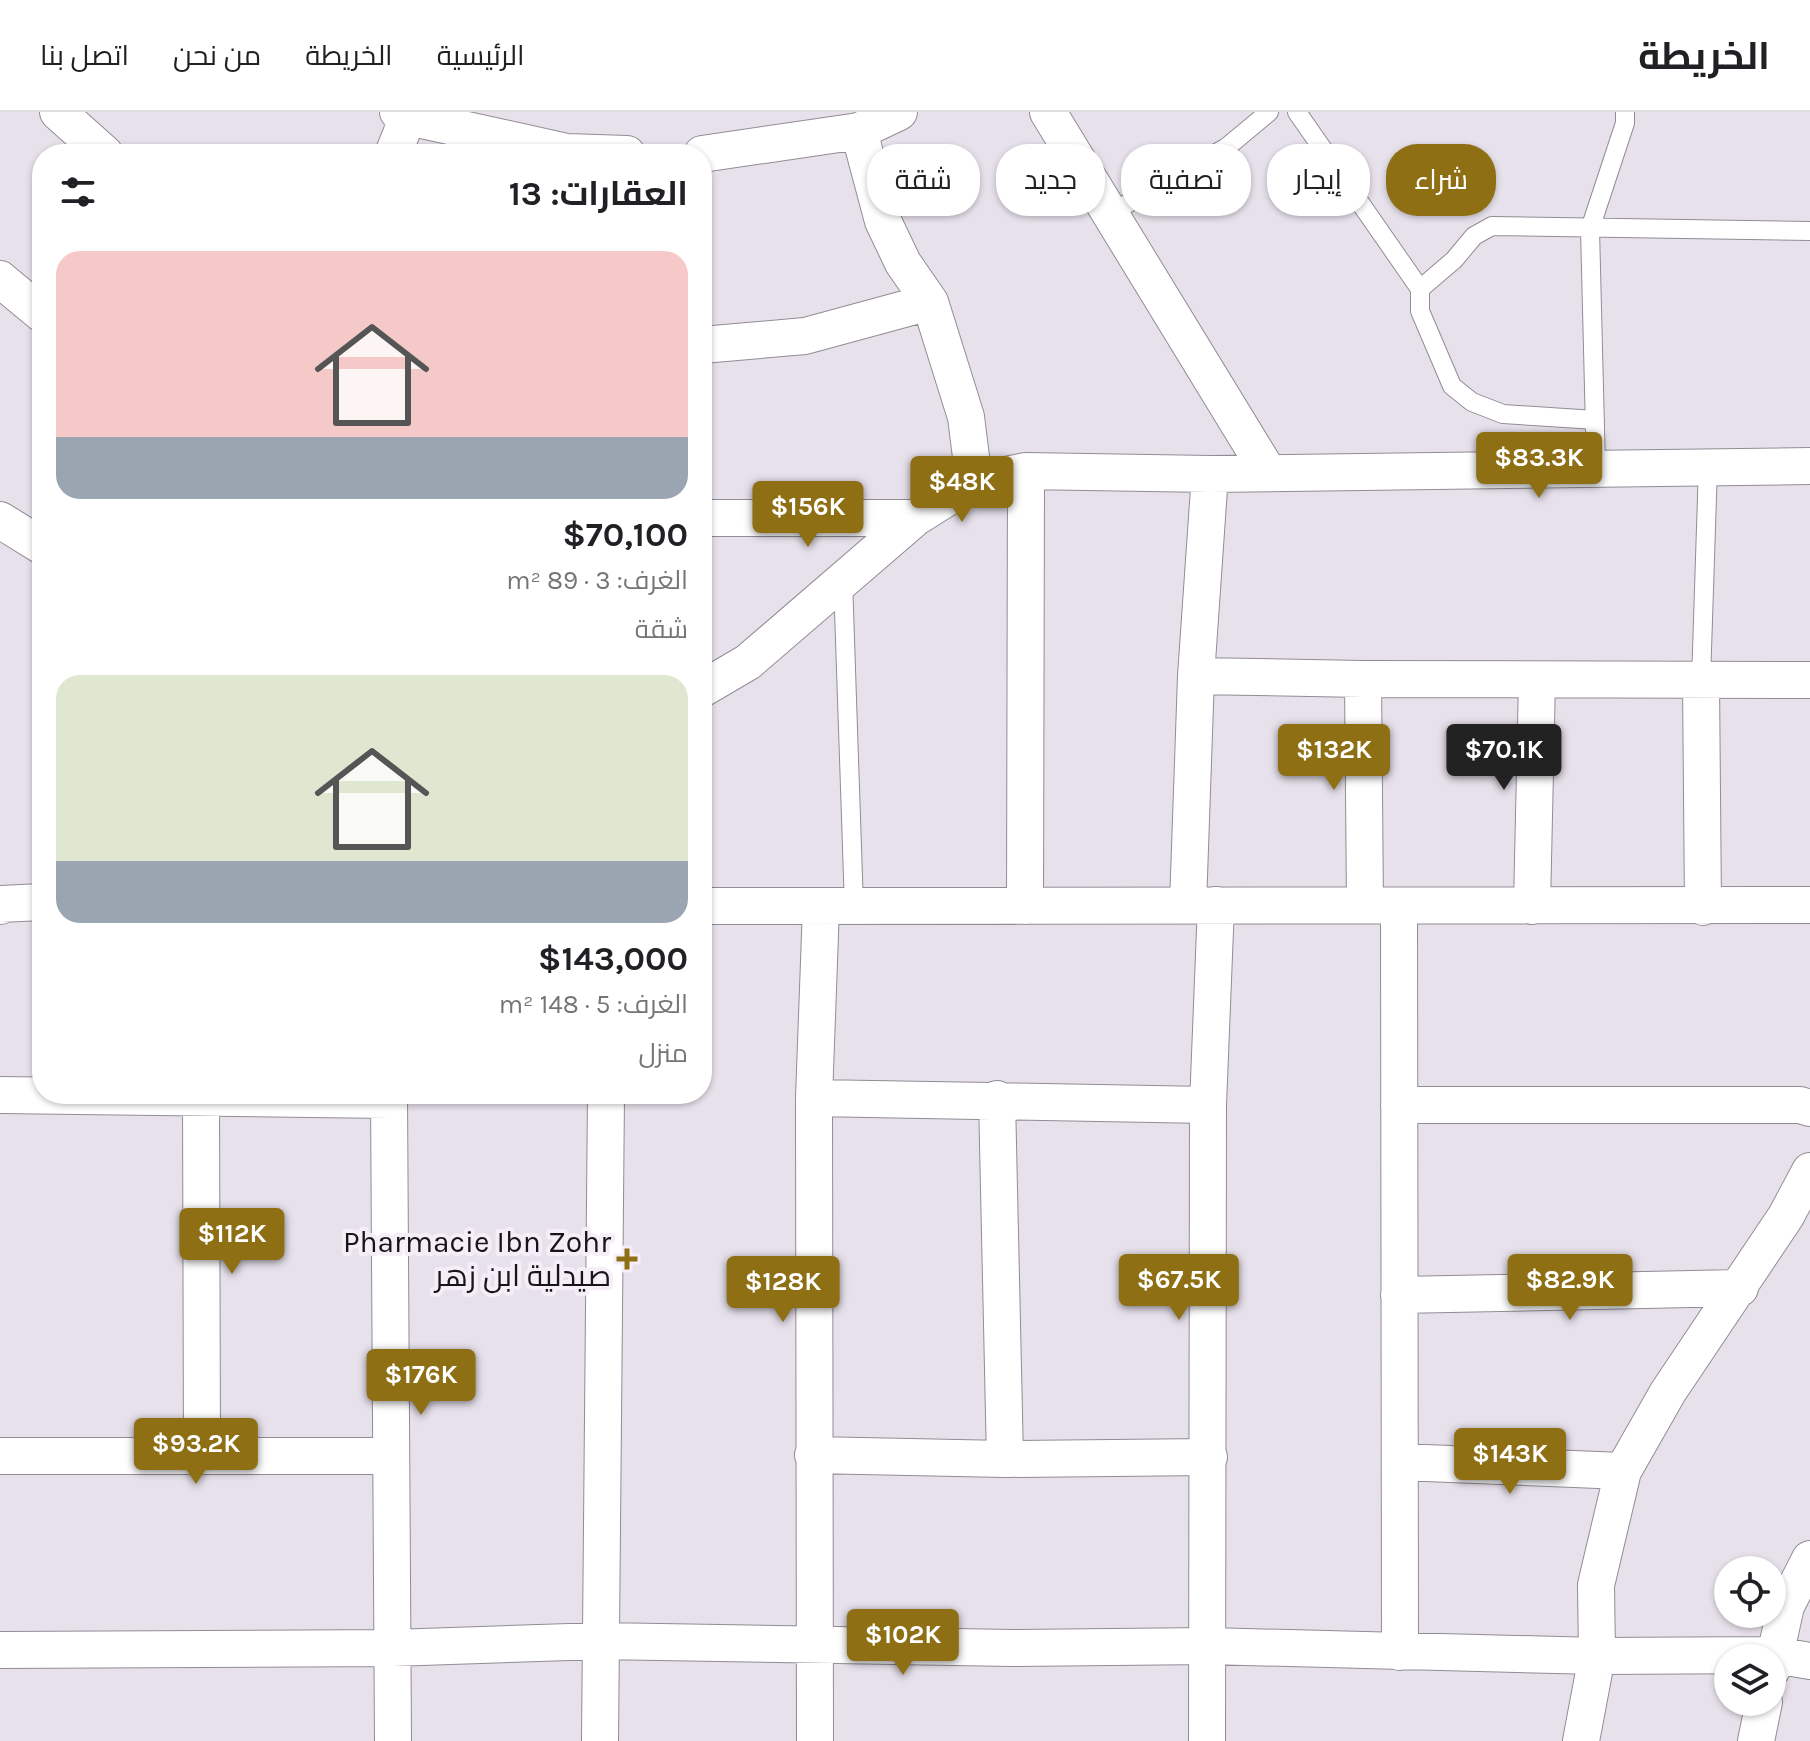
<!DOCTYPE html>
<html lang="ar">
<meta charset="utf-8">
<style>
:root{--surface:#fff;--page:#f2f2f2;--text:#202124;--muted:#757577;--line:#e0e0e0;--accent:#8e6f13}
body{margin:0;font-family:Karla,Cairo,sans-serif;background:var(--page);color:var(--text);direction:rtl;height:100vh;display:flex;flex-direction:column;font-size:30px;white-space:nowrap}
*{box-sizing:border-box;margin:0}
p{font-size:26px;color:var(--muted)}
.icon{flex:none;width:44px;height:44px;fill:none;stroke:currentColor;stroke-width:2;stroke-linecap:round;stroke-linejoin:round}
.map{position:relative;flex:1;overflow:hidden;direction:ltr}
.drawer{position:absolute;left:32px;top:32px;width:680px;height:960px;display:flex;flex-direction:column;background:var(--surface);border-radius:32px;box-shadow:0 2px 6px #0004;direction:rtl}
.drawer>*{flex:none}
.top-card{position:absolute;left:736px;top:32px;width:760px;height:72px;direction:rtl;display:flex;gap:16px}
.buttons{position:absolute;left:1714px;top:1444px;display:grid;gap:16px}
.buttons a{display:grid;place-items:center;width:72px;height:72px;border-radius:50%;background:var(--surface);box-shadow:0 2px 6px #0004;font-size:40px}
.price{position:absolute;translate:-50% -68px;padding:0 18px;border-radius:8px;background:var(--accent);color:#fff;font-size:26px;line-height:52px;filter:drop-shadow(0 2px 4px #0008)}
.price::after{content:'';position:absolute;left:50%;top:48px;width:24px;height:18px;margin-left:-12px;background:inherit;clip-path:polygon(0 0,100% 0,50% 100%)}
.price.active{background:#222;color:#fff}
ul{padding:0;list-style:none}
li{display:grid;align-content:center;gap:16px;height:424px;padding:0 24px}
li span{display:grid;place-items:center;height:248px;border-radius:24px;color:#555}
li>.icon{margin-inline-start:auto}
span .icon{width:144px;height:144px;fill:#fffc;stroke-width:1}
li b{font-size:34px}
h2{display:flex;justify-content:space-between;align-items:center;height:96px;padding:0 24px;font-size:34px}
.chip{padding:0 28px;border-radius:32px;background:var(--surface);box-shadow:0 2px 6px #0004;font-size:28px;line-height:72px}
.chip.active{background:var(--accent);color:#fff}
header{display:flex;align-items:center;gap:48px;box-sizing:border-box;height:112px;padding:0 40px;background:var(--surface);border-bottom:2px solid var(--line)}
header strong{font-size:38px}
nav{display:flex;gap:44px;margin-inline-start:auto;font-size:28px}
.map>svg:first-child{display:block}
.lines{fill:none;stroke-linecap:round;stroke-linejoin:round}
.lane-casing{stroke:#928c95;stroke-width:20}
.street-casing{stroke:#928c95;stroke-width:38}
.lane{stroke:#fff;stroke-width:18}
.street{stroke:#fff;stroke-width:36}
.poi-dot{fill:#8e6f13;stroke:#f5eef8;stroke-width:3}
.labels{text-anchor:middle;stroke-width:8;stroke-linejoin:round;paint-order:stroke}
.poi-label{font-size:30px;fill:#171518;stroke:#f5eef8;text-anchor:end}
</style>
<header>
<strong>الخريطة</strong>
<nav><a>الرئيسية</a><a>الخريطة</a><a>من نحن</a><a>اتصل بنا</a></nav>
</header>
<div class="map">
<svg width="1810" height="1629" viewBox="0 0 1810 1629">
<rect width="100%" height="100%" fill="#e7e1eb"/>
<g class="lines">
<defs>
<path id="lane" d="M 1297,0 L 1420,177 L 1454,148 L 1474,124 L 1492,114 L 1810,119
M 1111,101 L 1227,35 L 1269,0
M 1420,177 L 1420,199 L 1452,274 L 1472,290 L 1503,302 L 1595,308
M 1596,356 L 1590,117 L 1625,11 L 1625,0
M 843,468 L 854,795
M 1701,569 L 1708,354"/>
<path id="street" d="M 58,0 L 105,42
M 398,0 L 408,5 L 567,40 L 627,42
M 1048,0 L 1268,360
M 859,19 L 883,109 L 903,151 L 930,190 L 966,305 L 974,369
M 393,42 L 408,5
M 702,42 L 859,19 L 899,0
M 0,167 L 42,202
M 702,233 L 805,224 L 930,190
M 702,406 L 915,406
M 0,408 L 42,434
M 1196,564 L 1363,567 L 1810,568
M 1363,567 L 1365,793
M 1701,569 L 1703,795
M 702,577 L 748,550 L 915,406 L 974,369 L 1026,359 L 1210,362 L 1810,354
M 1188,793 L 1196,564 L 1210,362
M 0,794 L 0,792 L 42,790
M 702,794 L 1810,793
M 1025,794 L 1026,359
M 1399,794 L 1400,1540
M 1532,794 L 1537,568
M 389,982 L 393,1629
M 0,983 L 389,988
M 201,985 L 202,1344
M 814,986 L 1208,993
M 997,987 L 1005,1347
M 1399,993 L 1800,993 L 1810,996
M 1399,1183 L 1740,1176
M 813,1343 L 1005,1347 L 1209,1345
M 0,1344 L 391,1344
M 1400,1350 L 1623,1359
M 0,1538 L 392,1536 L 600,1529 L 1013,1536 L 1208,1534 L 1597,1544 L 1775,1543 L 1810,1549
M 1772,1557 L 1786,1494 L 1810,1447
M 600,1629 L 606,982
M 815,1629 L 814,986 L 821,795
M 1207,1629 L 1208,993 L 1216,793
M 1581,1629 L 1597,1544 L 1596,1473 L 1623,1359 L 1668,1280 L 1786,1104 L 1810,1059
M 1756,1629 L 1764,1590"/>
</defs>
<use href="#lane" class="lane-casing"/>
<use href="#street" class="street-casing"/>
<use href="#lane" class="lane"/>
<use href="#street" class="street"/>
</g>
<path class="poi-dot" d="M623 1135h8v8h8v8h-8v8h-8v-8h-8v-8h8z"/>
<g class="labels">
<g class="poi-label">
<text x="611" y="1140">Pharmacie Ibn Zohr<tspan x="611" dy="34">صيدلية ابن زهر</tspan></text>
</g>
</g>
</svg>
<div class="buttons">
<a><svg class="icon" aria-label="locate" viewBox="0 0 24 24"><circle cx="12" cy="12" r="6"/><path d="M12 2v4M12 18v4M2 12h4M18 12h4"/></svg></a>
<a><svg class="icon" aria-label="layers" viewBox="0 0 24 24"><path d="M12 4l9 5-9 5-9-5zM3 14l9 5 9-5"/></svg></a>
</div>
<b class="price" style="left:1539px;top:388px">$83.3K</b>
<b class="price" style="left:962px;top:412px">$48K</b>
<b class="price" style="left:808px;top:437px">$156K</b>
<b class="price" style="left:1334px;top:680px">$132K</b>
<b class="price active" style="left:1504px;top:680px">$70.1K</b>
<b class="price" style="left:232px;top:1164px">$112K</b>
<b class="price" style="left:1179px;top:1210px">$67.5K</b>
<b class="price" style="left:1570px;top:1210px">$82.9K</b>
<b class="price" style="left:783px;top:1212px">$128K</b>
<b class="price" style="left:421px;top:1305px">$176K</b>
<b class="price" style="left:196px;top:1374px">$93.2K</b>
<b class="price" style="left:1510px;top:1384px">$143K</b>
<b class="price" style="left:903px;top:1565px">$102K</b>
<div class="top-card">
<a class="chip active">شراء</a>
<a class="chip">إيجار</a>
<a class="chip">تصفية</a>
<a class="chip">جديد</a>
<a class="chip">شقة</a>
</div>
<section class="drawer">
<h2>العقارات: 13<svg class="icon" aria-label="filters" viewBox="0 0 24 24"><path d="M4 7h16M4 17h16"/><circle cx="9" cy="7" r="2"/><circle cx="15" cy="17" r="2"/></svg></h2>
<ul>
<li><span style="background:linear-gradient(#f6c9c9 75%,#9aa5b1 0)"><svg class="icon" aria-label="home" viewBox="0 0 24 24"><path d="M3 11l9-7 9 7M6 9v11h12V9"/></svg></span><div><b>$70,100</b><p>الغرف: 3 · 89 m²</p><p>شقة</p></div></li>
<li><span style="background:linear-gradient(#dfe7d0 75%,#9aa5b1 0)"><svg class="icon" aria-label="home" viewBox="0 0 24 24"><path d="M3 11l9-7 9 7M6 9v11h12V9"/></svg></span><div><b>$143,000</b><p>الغرف: 5 · 148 m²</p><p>منزل</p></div></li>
</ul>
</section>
</div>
